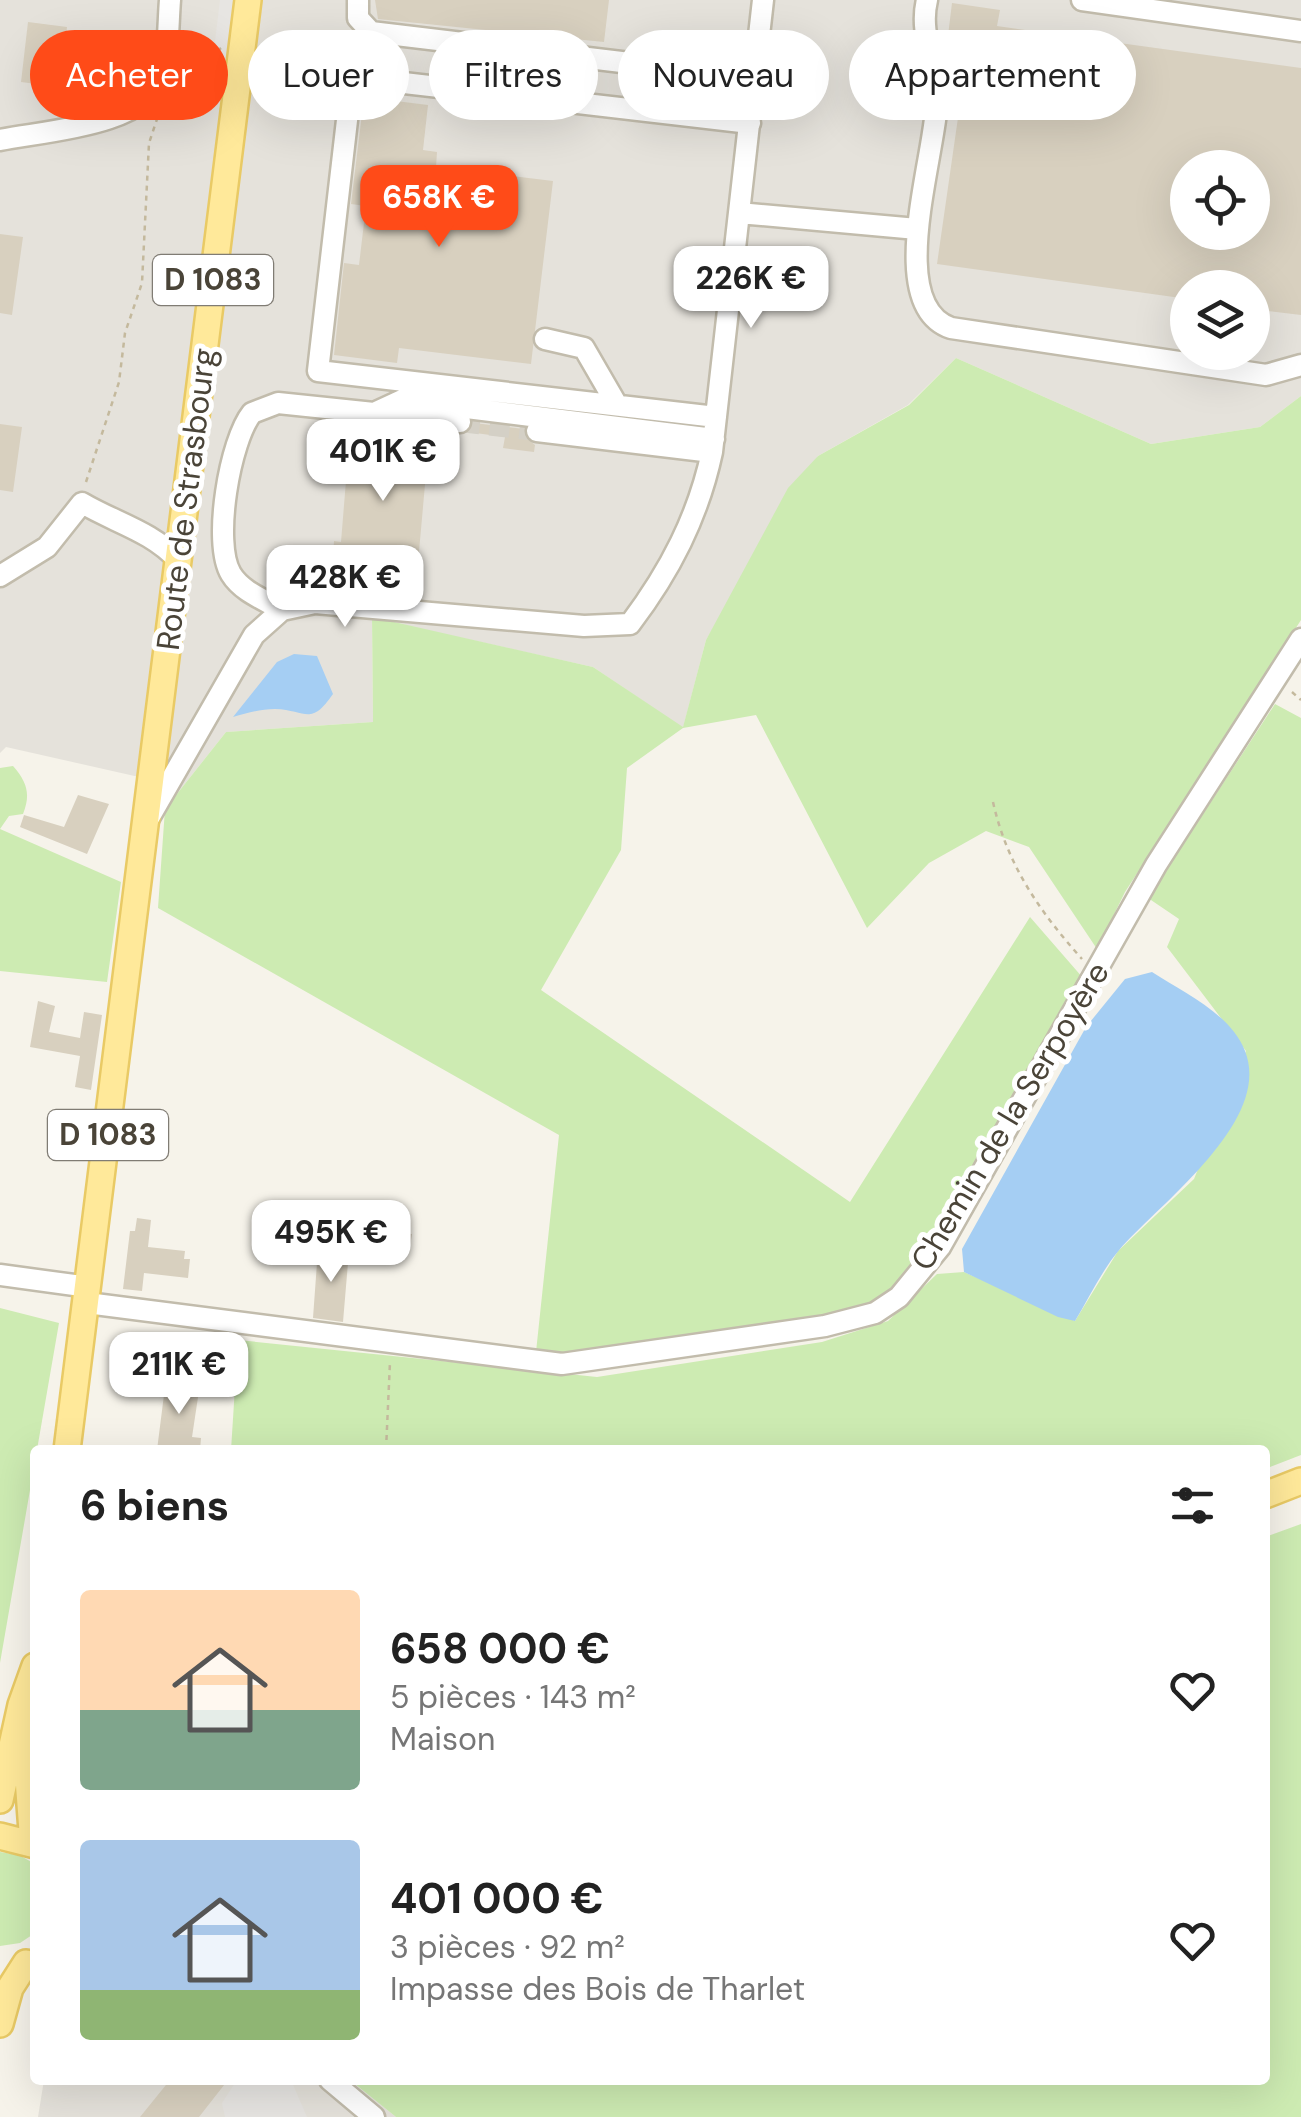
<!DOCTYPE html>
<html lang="fr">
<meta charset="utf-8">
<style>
:root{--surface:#fff;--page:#f2f2f2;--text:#222;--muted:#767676;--accent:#ff4b18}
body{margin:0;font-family:"DM Sans",sans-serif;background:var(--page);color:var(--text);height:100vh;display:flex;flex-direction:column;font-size:38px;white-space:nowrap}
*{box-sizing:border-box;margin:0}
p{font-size:32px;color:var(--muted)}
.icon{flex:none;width:55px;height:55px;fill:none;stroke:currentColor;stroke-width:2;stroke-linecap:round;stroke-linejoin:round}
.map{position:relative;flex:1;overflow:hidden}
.side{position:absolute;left:30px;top:1445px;width:1240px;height:640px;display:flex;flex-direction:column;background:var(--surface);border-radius:10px;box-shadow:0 10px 40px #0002}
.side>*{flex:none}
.hud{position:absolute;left:30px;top:30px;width:1242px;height:90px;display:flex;gap:20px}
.controls{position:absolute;left:1170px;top:150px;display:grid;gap:20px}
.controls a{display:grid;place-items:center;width:100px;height:100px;border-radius:50%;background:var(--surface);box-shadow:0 10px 40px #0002;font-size:50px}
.price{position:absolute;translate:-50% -85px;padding:0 22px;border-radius:20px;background:#fff;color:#222;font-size:32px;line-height:65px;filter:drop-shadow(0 2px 5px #0008)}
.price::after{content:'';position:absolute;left:50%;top:60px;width:30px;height:22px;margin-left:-15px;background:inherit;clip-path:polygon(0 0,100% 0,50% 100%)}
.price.selected{background:var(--accent);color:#fff}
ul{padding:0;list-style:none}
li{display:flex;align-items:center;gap:30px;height:250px;padding:0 50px}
li span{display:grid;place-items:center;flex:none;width:280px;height:200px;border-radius:10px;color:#555}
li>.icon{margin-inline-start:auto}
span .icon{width:120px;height:120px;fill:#fffc;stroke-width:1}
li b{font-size:42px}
h2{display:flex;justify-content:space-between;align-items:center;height:120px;padding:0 50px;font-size:42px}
.pill{padding:0 35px;border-radius:45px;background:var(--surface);box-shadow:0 10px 40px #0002;font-size:35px;line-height:90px}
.pill.selected{background:var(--accent);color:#fff}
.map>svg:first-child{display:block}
.industrial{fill:#e5e2db;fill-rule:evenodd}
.green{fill:#cdebb2}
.parking{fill:#e7e5e2}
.water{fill:#a5cef3}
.building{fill:#d8d0bf;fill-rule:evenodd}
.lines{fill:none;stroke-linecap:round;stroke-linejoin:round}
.minor-tunnel{stroke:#d4d0c6;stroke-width:20;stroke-dasharray:20 10;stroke-linecap:butt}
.minor-casing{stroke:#c2bcac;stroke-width:25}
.major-casing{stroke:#e9ca65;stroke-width:30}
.path{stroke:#c4b99d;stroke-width:2.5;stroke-dasharray:5 5;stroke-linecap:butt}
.minor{stroke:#fff;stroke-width:20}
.major{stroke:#ffe99a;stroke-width:25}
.labels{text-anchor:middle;stroke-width:10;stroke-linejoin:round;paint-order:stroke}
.shield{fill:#fff;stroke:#807c74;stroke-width:2.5}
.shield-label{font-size:30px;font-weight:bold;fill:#4a4438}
.street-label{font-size:32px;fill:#4a4438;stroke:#fff}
</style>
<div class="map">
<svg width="1301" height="2117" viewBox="0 0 1301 2117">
<rect width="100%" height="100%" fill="#f6f3ea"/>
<path class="industrial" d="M 0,0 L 1301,0 L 1301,396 L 1260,427 L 1151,444 L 956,358 L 908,405 L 818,456 L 706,640 L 683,728 L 593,667 L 372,618 L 373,722 L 226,732 L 165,809 L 139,777 L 6,747 L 0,753 ZM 1188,168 L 1252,168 L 1252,232 L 1188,232 ZM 1188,288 L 1252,288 L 1252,352 L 1188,352 Z
M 44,2080 L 350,2080 L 396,2117 L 38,2117 Z"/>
<path class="green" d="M 956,358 L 1151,444 L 1260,427 L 1301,396 L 1301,620 L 1125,892 L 1097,949 L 1029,847 L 986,831 L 929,863 L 867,928 L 756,715 L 683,728 L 627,768 L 621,850 L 541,990 L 850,1202 L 1030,917 L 1083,978 C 1048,1042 929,1281 875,1306 C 828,1327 768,1329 718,1337 C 656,1346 598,1360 536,1352 L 559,1135 L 158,908 L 165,809 L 226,732 L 373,722 L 372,617 L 593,667 L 683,727 L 706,640 L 788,488 L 818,456 L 909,405 Z
M 1275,704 L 1301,718 L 1301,1455 L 1265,1469 L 1265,1450 L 231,1450 L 238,1340 L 597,1377 L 822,1342 L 888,1321 L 937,1274 L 964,1272 L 1075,1321 L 1118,1251 L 1194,1179 L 1246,1051 L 1167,947 L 1179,919 L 1148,898 Z
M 13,766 C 27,782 31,794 23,814 L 9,816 L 0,829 L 121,882 L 107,982 L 0,971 L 0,768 Z
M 0,1308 L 59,1323 L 0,1663 Z
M 1301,1524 L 1301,2117 L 396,2117 L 350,2080 L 1265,2080 L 1265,1537 Z
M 0,1852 L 19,1855 L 35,1864 L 35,1933 L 20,1943 L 0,1946 Z"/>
<path class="parking" d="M 220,0 L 237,0 L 227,85 L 210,82 Z
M 237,2080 L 291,2080 L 307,2117 L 225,2117 L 222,2103 Z"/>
<path class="water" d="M 294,654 L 317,656 L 333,694 C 310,727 307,710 275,709 C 260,709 247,713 233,717 L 277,662 Z
M 1152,972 C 1183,992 1231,1014 1245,1051 C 1273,1121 1159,1204 1120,1249 C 1102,1270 1089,1298 1075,1321 L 1058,1317 L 964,1272 L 962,1249 L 1086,1027 L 1125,979 Z"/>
<path class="building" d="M 375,0 L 609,0 L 604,42 L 378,19 Z
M 952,3 L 1000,10 L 997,26 L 1301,68 L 1301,315 L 1252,309 L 1252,288 L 1188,288 L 1188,299 L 937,264 L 967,55 L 946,52 ZM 1188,168 L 1252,168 L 1252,232 L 1188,232 Z
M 28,22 L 67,27 L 60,87 L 21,82 Z
M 364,97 L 428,105 L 423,150 L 437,152 L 436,167 L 553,181 L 531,364 L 399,348 L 397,363 L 334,355 L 344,263 L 359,265 L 366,206 L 351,204 Z
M 0,234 L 23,237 L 12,315 L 0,313 Z
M 474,423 L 524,429 L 525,437 L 535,445 L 534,452 L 503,448 L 505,437 L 468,432 Z
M 0,424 L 22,427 L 13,492 L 0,490 Z
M 349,444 L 428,451 L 418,563 L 333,556 L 334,541 L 341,542 Z
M 78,795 L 109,804 L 87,854 L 20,827 L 24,815 L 64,827 Z
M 38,1001 L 55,1006 L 49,1032 L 80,1038 L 84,1012 L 102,1015 L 91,1090 L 75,1087 L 80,1056 L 30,1047 Z
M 137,1218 L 151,1220 L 148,1247 L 185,1251 L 184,1259 L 190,1259 L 188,1278 L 144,1273 L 142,1291 L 123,1289 L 130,1231 L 135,1231 Z
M 348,1228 L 412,1234 L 409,1253 L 347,1246 Z
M 318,1249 L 349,1251 L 343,1322 L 313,1318 Z
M 166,1379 L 200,1384 L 192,1437 L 201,1438 L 200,1450 L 157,1450 Z
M 170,2080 L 228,2080 L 199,2117 L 140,2117 Z"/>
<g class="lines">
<path class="minor-tunnel" d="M 460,422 L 537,431"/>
<defs>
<path id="minor" d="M 358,0 L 358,18 L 371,32 L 755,78
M 927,0 C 919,32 935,61 937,92 C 940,144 881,304 951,328 L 1266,375 L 1301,365
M 1082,0 L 1301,31
M 0,140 C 44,131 145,126 161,78 C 169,54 168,25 170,0
M 739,213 L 917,229
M 545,339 L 584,348 L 617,405
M 376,412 L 402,400 L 714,439
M 716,417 L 318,371 L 352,77 L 750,123
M 537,431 L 712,452
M 0,576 L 47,547 L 82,503 C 116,523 151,531 178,560
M 282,610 C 265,600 242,592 231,574 C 212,543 230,440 252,413 L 278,403 L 460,422
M 149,818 L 254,635 L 282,610 L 315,603 L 584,626 L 630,624 C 670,571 698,517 712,452 L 763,0
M 0,1275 L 89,1287
M 87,1303 L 562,1364 L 825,1326 L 875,1313 L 899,1297 L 940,1247 L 1156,865 L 1301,639
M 330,2080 L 374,2117"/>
<path id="major" d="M 67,1450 L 248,0
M 1265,1495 L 1301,1481
M 0,1800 L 21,1705 L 35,1666
M 0,1836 L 35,1845
M 33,1844 L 28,1778 L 35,1693
M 0,2024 L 10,1988 L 26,1963"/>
</defs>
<use href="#minor" class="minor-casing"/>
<use href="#major" class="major-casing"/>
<path class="path" d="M 181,81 L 221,48
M 86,482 L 119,382 L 125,333 L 142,283 L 149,143 L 158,116
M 1292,692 L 1301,700
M 993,802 C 1007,865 1040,912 1082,959
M 386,1450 L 390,1362"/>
<use href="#minor" class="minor"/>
<use href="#major" class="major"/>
</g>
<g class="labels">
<g class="shield">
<rect x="153" y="255" width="120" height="50" rx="8"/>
<rect x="48" y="1110" width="120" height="50" rx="8"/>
</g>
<g class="shield-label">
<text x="213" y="290">D 1083</text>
<text x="108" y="1145">D 1083</text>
</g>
<g class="street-label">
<text transform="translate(186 499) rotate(-83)" y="11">Route de Strasbourg</text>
<text transform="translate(1010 1116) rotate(-59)" y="11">Chemin de la Serpoyère</text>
</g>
</g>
</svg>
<div class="controls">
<a><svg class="icon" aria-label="locate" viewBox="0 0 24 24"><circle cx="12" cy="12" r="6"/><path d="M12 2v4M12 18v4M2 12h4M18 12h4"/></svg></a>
<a><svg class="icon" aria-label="layers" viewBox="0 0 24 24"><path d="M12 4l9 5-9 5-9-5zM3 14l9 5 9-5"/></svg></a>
</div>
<b class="price selected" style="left:439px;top:250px">658K €</b>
<b class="price" style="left:751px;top:331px">226K €</b>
<b class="price" style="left:383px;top:504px">401K €</b>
<b class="price" style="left:345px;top:630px">428K €</b>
<b class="price" style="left:331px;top:1285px">495K €</b>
<b class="price" style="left:179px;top:1417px">211K €</b>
<div class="hud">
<a class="pill selected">Acheter</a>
<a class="pill">Louer</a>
<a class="pill">Filtres</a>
<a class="pill">Nouveau</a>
<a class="pill">Appartement</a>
</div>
<section class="side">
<h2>6 biens<svg class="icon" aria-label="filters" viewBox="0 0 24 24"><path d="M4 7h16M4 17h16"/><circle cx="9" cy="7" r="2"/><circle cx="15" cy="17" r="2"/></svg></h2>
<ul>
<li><span style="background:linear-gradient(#ffd9b3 60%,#7fa58c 0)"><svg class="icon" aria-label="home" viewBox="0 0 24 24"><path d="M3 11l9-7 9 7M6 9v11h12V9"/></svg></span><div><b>658 000 €</b><p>5 pièces · 143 m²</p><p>Maison</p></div><svg class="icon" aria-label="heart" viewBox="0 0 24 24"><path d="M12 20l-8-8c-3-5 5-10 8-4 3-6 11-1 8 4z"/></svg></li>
<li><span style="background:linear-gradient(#a9c7e8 75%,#8fb573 0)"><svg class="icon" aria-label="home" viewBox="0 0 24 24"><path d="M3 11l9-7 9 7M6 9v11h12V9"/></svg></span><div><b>401 000 €</b><p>3 pièces · 92 m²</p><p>Impasse des Bois de Tharlet</p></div><svg class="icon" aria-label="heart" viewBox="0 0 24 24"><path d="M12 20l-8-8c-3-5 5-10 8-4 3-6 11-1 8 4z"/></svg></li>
</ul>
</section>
</div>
